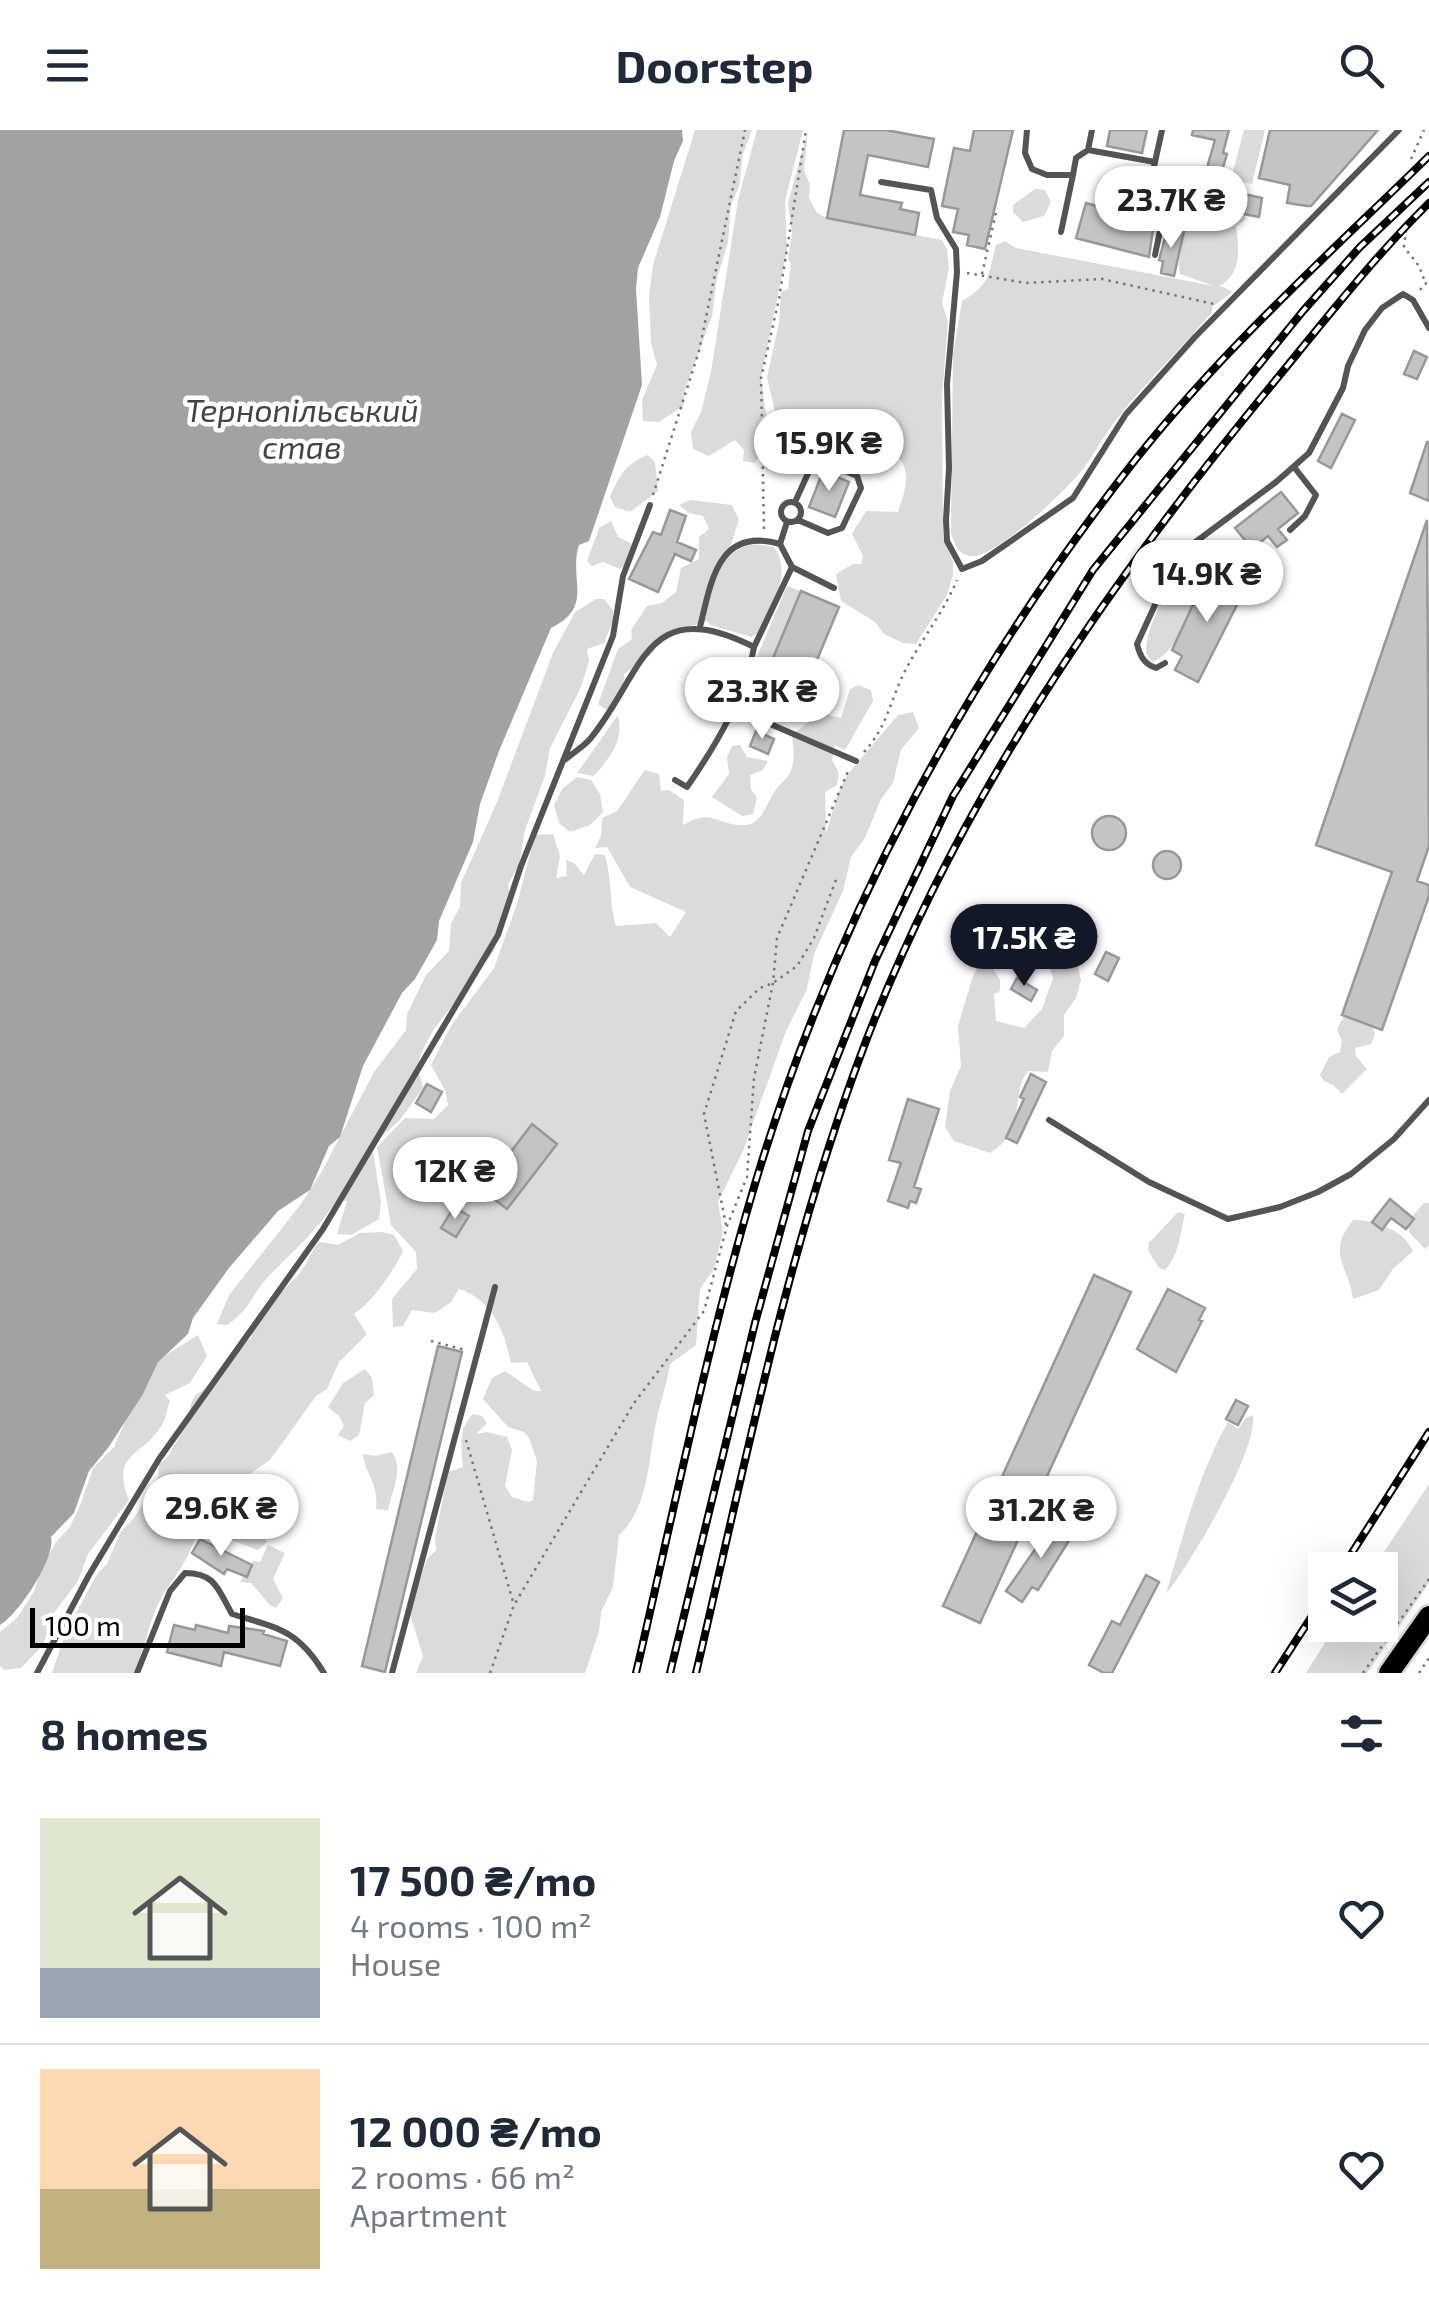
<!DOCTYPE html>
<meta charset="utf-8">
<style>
:root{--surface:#fff;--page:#f2f2f3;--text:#1f2937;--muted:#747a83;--line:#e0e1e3;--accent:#111827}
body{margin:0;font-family:"Exo 2",sans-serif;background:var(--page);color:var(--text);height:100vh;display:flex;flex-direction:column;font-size:38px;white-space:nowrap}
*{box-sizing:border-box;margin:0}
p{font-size:32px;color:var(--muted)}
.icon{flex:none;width:55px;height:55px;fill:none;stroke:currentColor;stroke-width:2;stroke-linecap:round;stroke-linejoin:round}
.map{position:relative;height:1543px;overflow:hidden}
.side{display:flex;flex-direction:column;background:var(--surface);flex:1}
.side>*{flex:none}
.buttons{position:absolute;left:1308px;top:1422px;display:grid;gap:20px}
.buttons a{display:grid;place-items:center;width:90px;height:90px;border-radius:0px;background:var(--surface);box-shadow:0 10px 40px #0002;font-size:50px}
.scale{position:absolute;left:30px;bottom:25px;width:215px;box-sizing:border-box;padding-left:10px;border:5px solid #000;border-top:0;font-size:28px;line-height:35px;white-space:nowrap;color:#000;-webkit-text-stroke:8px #fff;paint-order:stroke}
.price{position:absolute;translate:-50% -85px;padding:0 22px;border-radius:35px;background:#fff;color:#222;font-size:32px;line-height:65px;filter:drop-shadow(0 2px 5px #0008)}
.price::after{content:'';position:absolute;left:50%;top:60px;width:30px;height:22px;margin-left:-15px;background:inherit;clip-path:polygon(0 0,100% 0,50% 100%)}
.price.active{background:var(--accent);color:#fff}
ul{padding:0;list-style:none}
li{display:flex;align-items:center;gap:30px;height:250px;padding:0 40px}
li+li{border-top:2px solid var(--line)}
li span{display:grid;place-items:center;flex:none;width:280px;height:200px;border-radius:0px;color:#555}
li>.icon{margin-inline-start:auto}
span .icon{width:120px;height:120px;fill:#fffc;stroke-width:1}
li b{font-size:42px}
h2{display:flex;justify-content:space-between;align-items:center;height:120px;padding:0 40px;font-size:42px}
header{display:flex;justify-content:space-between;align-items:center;height:130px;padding:0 40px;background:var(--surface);font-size:45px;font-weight:700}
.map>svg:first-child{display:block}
.green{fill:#dbdbdb}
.water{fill:#a2a2a2}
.building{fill:#c4c4c4;stroke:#989898;stroke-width:2.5}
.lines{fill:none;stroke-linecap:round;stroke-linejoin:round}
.primary-casing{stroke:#dbdbdb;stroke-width:25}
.path{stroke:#767676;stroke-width:2.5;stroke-dasharray:2.5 5;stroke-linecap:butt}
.service{stroke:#545454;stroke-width:6}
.primary{stroke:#000;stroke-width:20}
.rail-casing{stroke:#000;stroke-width:8}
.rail{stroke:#fff;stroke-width:4;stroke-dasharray:11;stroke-linecap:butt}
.labels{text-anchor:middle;stroke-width:9;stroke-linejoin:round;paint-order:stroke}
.water-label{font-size:32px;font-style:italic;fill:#434343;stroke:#fff}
</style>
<header><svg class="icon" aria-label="menu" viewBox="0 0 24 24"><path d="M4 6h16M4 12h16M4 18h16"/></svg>Doorstep<svg class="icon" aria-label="search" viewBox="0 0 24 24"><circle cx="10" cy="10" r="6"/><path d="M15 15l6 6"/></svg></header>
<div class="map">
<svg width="1429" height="1543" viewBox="0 0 1429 1543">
<rect width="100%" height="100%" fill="#fff"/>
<path class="green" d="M 695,0 L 752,0 L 743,24 L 739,57 L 731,74 L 728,113 L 717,148 L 712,186 L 686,257 L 683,276 L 659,292 L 643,291 L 642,270 L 657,235 L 651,213 L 649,166 L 653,135 Z
M 757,0 L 803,0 L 785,71 L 787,121 L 761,247 L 769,307 L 755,333 L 743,331 L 744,320 L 735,310 L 709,326 L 693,319 L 691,302 L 701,282 L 711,242 L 738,70 Z
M 808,0 L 804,40 L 810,55 L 809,68 L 817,83 L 827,88 L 942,110 L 947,119 L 949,138 L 942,173 L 948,192 L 942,267 L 943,407 L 953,432 L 953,445 L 947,465 L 916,514 L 903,513 L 884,504 L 875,492 L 841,471 L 836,444 L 853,434 L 861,434 L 863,426 L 852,404 L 866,381 L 898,382 C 904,363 912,344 899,328 L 882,329 L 867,320 L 851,321 L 845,313 L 844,301 L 835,299 L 825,304 L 815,301 L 808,316 L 802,318 L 798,303 L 790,311 L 788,321 L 778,327 L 775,282 L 767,247 L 779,193 L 781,162 L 788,159 L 791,134 L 788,129 L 792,103 L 788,73 Z
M 1244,0 L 1265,0 L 1252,54 L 1231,49 Z
M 1035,59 L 1045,60 L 1051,72 L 1044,86 L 1023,92 L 1013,82 L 1013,75 Z
M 1190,72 L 1240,80 L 1246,89 L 1236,96 C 1239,118 1242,143 1220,156 L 1233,162 L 1212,177 L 1212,182 C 1182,218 1148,250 1119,286 C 1104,304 1094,326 1079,344 C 1063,362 992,432 969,426 C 958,424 954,413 951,403 L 953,224 L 962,171 C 991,154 988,145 996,115 L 1005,111 L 1016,118 L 1214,156 L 1180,144 C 1176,123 1187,104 1183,83 Z
M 648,325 L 655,332 L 658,361 L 630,382 L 615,377 L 610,367 C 618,347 626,333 648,325 Z
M 690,370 L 732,375 L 739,390 L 726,429 C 743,414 751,412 774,417 C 793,444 772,476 758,503 L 751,507 L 711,495 L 707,491 L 662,505 L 653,523 L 624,544 L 623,563 L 609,581 L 598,574 L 618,519 L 632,509 L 631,500 L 647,476 L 662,473 L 676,462 L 681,438 L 699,429 L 699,407 L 709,399 L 703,386 L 689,383 L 679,375 Z
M 611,391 L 618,407 L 631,413 L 632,430 L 620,439 L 603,432 L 592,436 L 587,431 L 599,398 Z
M 1196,426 L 1204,426 L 1209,431 C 1203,458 1179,524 1152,532 L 1146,523 C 1145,497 1174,439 1196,426 Z
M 787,456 L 801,461 L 769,540 L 754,534 Z
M 596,469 L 604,469 L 613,480 L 613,491 L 604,513 L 587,519 L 589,531 L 581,557 L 550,618 L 545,646 L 525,700 L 519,735 L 508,754 L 511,774 L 498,800 L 494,821 L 432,902 L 420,926 L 418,937 L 423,958 L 399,991 L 372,1015 L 381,1072 L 379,1089 L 351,1105 L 337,1104 L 347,1071 L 337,1070 C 316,1102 293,1121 268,1147 C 250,1166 253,1177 227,1195 L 217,1194 L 229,1165 L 301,1074 L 322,1041 L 374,942 L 406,900 L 407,884 L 426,845 L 449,821 L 451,793 L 460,777 L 461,753 L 497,672 L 553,523 L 575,482 Z
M 748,549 L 760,554 L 764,567 L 776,578 L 770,588 L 759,590 L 741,573 L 730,573 L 726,568 L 730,557 Z
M 858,555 L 871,560 L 873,571 L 845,620 L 835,615 L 832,630 L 839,643 L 837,655 L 825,662 L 826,704 L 838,663 L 847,645 L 898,585 L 913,582 L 919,598 L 901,620 L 893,653 L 881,669 L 865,708 L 851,727 L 843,761 L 814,824 L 807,859 L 786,901 L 743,1021 L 718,1072 L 723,1101 L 714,1139 L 700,1159 L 696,1215 L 670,1234 C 667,1253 661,1270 657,1288 C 648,1327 650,1377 619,1405 L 613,1457 L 601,1482 L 599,1501 L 585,1543 L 416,1543 L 423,1526 L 409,1481 L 427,1429 L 436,1420 L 435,1408 L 448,1342 L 463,1337 C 461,1316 458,1299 473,1284 L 482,1286 L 487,1293 L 476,1304 L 487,1302 L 507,1307 L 512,1320 L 505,1356 L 512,1367 L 529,1372 L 533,1370 L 537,1331 L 529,1308 L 524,1302 L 508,1297 L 483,1269 L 492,1248 L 505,1241 L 534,1261 L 541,1261 L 527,1232 L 511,1233 C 505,1201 491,1169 459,1159 L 451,1172 L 435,1183 L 412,1180 L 403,1196 L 393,1197 L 392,1169 L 417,1139 L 416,1122 L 391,1095 L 377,1017 L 405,988 L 434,989 L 448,975 L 445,960 L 431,935 L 451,896 L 494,838 L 517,774 L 535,705 L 553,704 L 560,726 L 556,748 L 567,746 L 566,730 L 574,733 L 584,745 L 595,724 L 605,725 C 612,749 609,773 616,796 L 656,793 L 670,807 L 686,782 L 630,757 L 607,717 L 595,718 L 601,706 L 602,688 L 617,681 L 645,640 L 659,644 L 661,661 L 669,660 L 684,670 L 683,695 C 714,677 716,696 744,695 C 762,695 766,674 774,662 C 780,653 790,648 792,637 C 795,626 793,615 792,605 L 820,583 L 841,588 L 850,559 Z
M 618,585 C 624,612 610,627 594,646 L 577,643 Z
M 740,615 L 747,627 L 768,631 L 763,640 L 750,645 L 751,659 L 757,668 L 753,684 L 742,686 L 712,667 L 729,644 L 727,627 L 732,616 Z
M 577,647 L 591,650 L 600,664 L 603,682 L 590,695 L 570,702 L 559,693 L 554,675 L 562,659 Z
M 993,784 L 998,784 C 999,799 993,812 997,827 L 991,835 L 1000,850 L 1000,861 L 994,864 L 996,891 L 1024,898 L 1042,879 L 1053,848 L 1048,831 L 1053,803 L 1075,801 L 1082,810 L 1074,820 L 1081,850 L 1076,868 L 1064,885 L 1064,906 L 1052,921 L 1048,942 L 1028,941 C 1010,962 1028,1000 990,1023 L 954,1011 L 945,997 L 950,961 L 961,936 L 958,896 L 972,849 L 987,816 Z
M 1354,885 L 1372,894 L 1375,905 L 1371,914 L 1355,918 L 1356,926 L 1367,939 L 1342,964 L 1333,955 L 1324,951 L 1320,945 L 1329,927 L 1340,922 L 1342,912 L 1337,899 L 1343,888 Z
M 1424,1073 L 1429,1073 L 1429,1116 L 1425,1119 L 1409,1102 L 1409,1090 Z
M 1178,1082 L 1185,1084 C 1180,1103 1180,1124 1165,1140 L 1159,1138 L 1148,1120 L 1149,1113 Z
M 1353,1090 C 1375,1090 1404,1100 1413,1121 L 1393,1139 L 1379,1160 L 1353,1169 C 1348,1134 1326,1124 1353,1090 Z
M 383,1102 L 394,1105 L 403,1121 C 392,1143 375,1169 354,1184 L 367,1204 L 339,1232 L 327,1259 L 316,1266 L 270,1330 L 244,1348 L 242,1360 L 210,1408 L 202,1404 L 195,1408 C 188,1431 175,1445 163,1465 C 149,1488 145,1518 134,1543 L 52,1543 L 65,1504 L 97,1444 L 107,1434 L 121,1401 L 134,1388 L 158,1349 L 159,1334 L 167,1328 L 189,1290 L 191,1273 L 196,1265 L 219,1249 L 241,1215 L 251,1208 C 256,1180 283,1163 300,1143 C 306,1135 311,1124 316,1115 L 321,1112 L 338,1115 L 360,1103 Z
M 198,1205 L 207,1226 L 190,1253 L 165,1265 L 170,1271 C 167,1278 166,1288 162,1295 C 142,1328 110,1322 129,1370 L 88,1424 L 78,1451 L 54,1483 L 43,1515 L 21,1538 L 4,1540 L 0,1536 L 0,1502 L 18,1487 L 34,1461 L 42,1437 L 56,1412 L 69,1398 L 80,1376 L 93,1338 L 114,1317 L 151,1234 Z
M 365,1239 L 372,1248 L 374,1265 L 365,1273 L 359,1305 L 350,1311 L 338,1305 L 344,1296 L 339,1286 L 328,1277 L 343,1253 Z
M 1253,1285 C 1258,1321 1190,1434 1166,1464 C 1183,1406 1198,1345 1228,1292 L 1238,1299 L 1246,1288 Z
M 392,1322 C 404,1339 392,1361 388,1380 L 376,1379 C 379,1353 366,1347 363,1324 L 375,1326 Z
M 1429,1354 L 1429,1453 L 1367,1543 L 1306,1543 L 1336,1495 L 1380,1495 L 1380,1440 L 1372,1440 Z
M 232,1385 L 239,1389 L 256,1389 L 267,1412 L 258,1420 L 229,1409 L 226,1399 Z
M 268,1415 L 285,1423 L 273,1449 L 283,1468 L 276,1478 L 269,1474 L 251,1453 L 240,1452 L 253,1431 L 260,1432 Z"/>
<path class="water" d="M 0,0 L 682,0 L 683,11 L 674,31 L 660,87 L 638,138 L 636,159 L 642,255 L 589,411 L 579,415 C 568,450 595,476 551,498 L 499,621 L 480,674 L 473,712 L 439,791 L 437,810 L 415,849 L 402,863 L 363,936 L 340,1007 L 329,1016 L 310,1060 L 278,1081 L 229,1138 L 193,1188 L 188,1204 L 158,1232 L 143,1264 L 108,1318 L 89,1341 L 74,1383 L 51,1407 C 56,1428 18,1485 0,1495 Z"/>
<path class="building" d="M 844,0 L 886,0 L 934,9 L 928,37 L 868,25 L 860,65 L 902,73 L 900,79 L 919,83 L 915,105 L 827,88 Z
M 974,0 L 1013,0 L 985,119 L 967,115 L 969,105 L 953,102 L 958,79 L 942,76 L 954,18 L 970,21 Z
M 1110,0 L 1147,0 L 1142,23 L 1107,16 Z
M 1193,0 L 1229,0 L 1223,23 L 1227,24 L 1217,58 L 1262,68 L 1259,87 L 1172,70 L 1176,50 L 1202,55 L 1215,10 L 1192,5 Z
M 1270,0 L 1378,0 L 1311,76 L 1307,76 L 1287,73 L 1290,55 L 1259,48 Z
M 1086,73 L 1154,92 L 1149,127 L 1076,108 Z
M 1168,97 L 1184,101 L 1174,146 L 1161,143 L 1163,131 L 1159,130 Z
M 1414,221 L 1427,227 L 1417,249 L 1404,244 Z
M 1342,284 L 1355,290 L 1331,338 L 1318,331 Z
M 1427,312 L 1429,312 L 1429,371 L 1410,363 Z
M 823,341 L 849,352 L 835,387 L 809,377 Z
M 1281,362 L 1298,383 L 1278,399 L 1287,410 L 1277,417 L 1268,406 L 1252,419 L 1235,398 Z
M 670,380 L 686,386 L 677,412 L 696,420 L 691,431 L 675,424 L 658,462 L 629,449 L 653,402 L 661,405 Z
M 1427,390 L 1429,716 L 1417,751 L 1429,755 L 1429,766 L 1382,900 L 1342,885 L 1392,742 L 1316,715 Z
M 1234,443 L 1249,451 L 1198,552 L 1175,540 L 1182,526 L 1172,520 L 1205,449 L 1226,459 Z
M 801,461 L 839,477 L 799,573 L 761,557 Z
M 756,601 L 774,609 L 768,624 L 750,616 Z
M1092 703a17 17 0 1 1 34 0a17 17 0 1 1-34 0Z
M1153 735a14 14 0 1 1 28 0a14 14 0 1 1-28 0Z
M 1106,822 L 1119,828 L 1108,851 L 1095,844 Z
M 1017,848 L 1037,860 L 1031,871 L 1011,859 Z
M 1031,944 L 1046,952 L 1017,1013 L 1006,1008 L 1024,969 L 1020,967 Z
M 427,954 L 442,962 L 431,982 L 416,973 Z
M 908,969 L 939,979 L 914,1057 L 921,1059 L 916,1073 L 910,1071 L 908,1078 L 888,1071 L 901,1033 L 889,1030 Z
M 532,994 L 557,1014 L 507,1079 L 482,1060 Z
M 1390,1069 L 1414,1089 L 1406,1099 L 1391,1088 L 1382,1100 L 1372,1092 Z
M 454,1077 L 469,1086 L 456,1107 L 441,1098 Z
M 1094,1145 L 1131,1162 L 980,1493 L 943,1476 Z
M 1168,1159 L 1205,1178 L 1199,1190 L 1202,1191 L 1176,1242 L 1137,1219 Z
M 438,1216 L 462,1222 L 385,1542 L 362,1536 Z
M 1236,1270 L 1248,1276 L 1238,1295 L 1226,1289 Z
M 1057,1388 L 1075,1401 L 1038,1460 L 1032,1457 L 1022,1472 L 1006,1461 Z
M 200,1409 L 252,1435 L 247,1447 L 227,1439 L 224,1444 L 192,1423 Z
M 1146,1445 L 1159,1452 L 1112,1543 L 1104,1543 L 1089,1535 L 1112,1491 L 1120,1495 Z
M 174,1495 L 195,1500 L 196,1495 L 228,1503 L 229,1496 L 264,1501 L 263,1504 L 287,1511 L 280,1536 L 224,1522 L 221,1536 L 167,1522 Z"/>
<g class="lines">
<defs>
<path id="primary" d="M 1389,1543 L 1429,1486"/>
</defs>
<use href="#primary" class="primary-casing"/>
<path class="path" d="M 1411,29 L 1424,0
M 1406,100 L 1404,117 L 1419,136 L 1425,152
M 967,143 L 1026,153 L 1102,149 L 1214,174
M 982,144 L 997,78
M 1420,160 L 1429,150
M 653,365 L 699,221 L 745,0
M 764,399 L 761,248 L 779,169 L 806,0
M 864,622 C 888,596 890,570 906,539 C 922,509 944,481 957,450
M 726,1095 L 704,984 L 736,881 L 760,858 L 773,853 L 797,836 L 814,808 L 837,747
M 431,1211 L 466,1220
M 466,1310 L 514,1475
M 490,1543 L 514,1475 L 634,1273 L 704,1181 L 727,1096 L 747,1047 L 754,948 L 773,853 L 777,808 L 849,639
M 1363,1543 L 1429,1449
M 1419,1543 L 1429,1528"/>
<path class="service" d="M 1027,0 L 1025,23 L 1032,39 L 1047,45 L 1073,45 L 1061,102
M 1088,20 L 1155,32 L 1162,0
M 1155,32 L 1147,68 L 1163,86 L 1155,125
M 1073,45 L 1076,28 L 1088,20 L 1092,0
M 881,52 L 931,60 L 937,88 L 956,119 L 957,142 L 947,254 L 949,338 L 946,390 L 947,411 L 962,439 L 982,431 L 1073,368 L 1126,284 L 1195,207 L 1399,0
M781 382a10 10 0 1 1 20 0a10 10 0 1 1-20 0Z
M 795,372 L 811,337 L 822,331 L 857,346 L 861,358 L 842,398 L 828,403 L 798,390
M 1290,400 L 1305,386 L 1316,365 L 1294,337
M 1199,410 L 1226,430 L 1219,444
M 792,437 L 834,458
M 700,497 C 711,452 718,396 780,414
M 1165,533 L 1156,538 C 1144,534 1140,526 1137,514 L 1178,425 L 1276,352 L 1309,323 L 1343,258 L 1348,236 L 1365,200 L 1382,178 L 1403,164 L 1413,170 L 1429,198
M 733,578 L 856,631
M 566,629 C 573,623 583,617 590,609 C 644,544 644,462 754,517 L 792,437 L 780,414 L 787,392
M 675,650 L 687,657 C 716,615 745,567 754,517
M 1049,990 L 1149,1052 L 1228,1089 L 1280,1077 L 1318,1062 L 1351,1044 L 1394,1009 L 1429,970
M 37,1543 L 89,1445 L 159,1329 L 323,1099 L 498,805 L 521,736 L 613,506 L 623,446 L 650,375
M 137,1543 L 170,1461 L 185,1443 C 216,1443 218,1460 232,1484 C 278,1498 298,1500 324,1543
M 392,1543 L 495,1157"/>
<use href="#primary" class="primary"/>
<defs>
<path id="rail" d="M 1341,1440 L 1429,1302
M 636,1543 C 676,1372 710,1199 762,1031 C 840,782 965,549 1125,343 C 1214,227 1325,128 1429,26
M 670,1543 L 755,1193 L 808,1001 L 875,831 L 953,666 L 1093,440 L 1303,181 L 1360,117 L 1429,52
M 696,1543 C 746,1331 788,1115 866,911 C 959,670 1106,456 1270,257 C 1321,195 1371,130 1429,73
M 1275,1543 L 1325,1466"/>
</defs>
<use href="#rail" class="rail-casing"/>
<use href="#rail" class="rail"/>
</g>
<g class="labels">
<g class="water-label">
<text x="302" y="292">Тернопільський<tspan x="302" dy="37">став</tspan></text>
</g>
</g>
</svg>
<div class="buttons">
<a><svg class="icon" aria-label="layers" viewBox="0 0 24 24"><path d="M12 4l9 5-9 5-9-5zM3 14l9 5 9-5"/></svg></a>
</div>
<div class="scale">100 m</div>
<b class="price" style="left:1171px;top:121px">23.7K ₴</b>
<b class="price" style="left:829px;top:364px">15.9K ₴</b>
<b class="price" style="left:1207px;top:495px">14.9K ₴</b>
<b class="price" style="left:762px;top:612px">23.3K ₴</b>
<b class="price active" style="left:1024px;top:859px">17.5K ₴</b>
<b class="price" style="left:455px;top:1092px">12K ₴</b>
<b class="price" style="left:221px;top:1429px">29.6K ₴</b>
<b class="price" style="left:1041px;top:1431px">31.2K ₴</b>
</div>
<section class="side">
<h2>8 homes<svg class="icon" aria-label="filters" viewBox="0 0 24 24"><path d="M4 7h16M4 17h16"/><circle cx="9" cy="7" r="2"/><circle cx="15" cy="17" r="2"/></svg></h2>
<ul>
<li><span style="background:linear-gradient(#dfe7d0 75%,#9aa5b1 0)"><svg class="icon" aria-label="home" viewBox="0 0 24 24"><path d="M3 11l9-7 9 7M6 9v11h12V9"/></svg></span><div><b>17 500 ₴/mo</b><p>4 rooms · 100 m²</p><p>House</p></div><svg class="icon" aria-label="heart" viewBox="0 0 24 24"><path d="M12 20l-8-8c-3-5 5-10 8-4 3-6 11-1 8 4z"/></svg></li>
<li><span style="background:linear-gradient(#ffd9b3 60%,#c2b280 0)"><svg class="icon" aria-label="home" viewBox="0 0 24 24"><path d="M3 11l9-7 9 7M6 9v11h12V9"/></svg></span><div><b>12 000 ₴/mo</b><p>2 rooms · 66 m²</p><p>Apartment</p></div><svg class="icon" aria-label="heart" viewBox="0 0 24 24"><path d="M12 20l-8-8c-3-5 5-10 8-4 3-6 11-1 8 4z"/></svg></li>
</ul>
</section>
